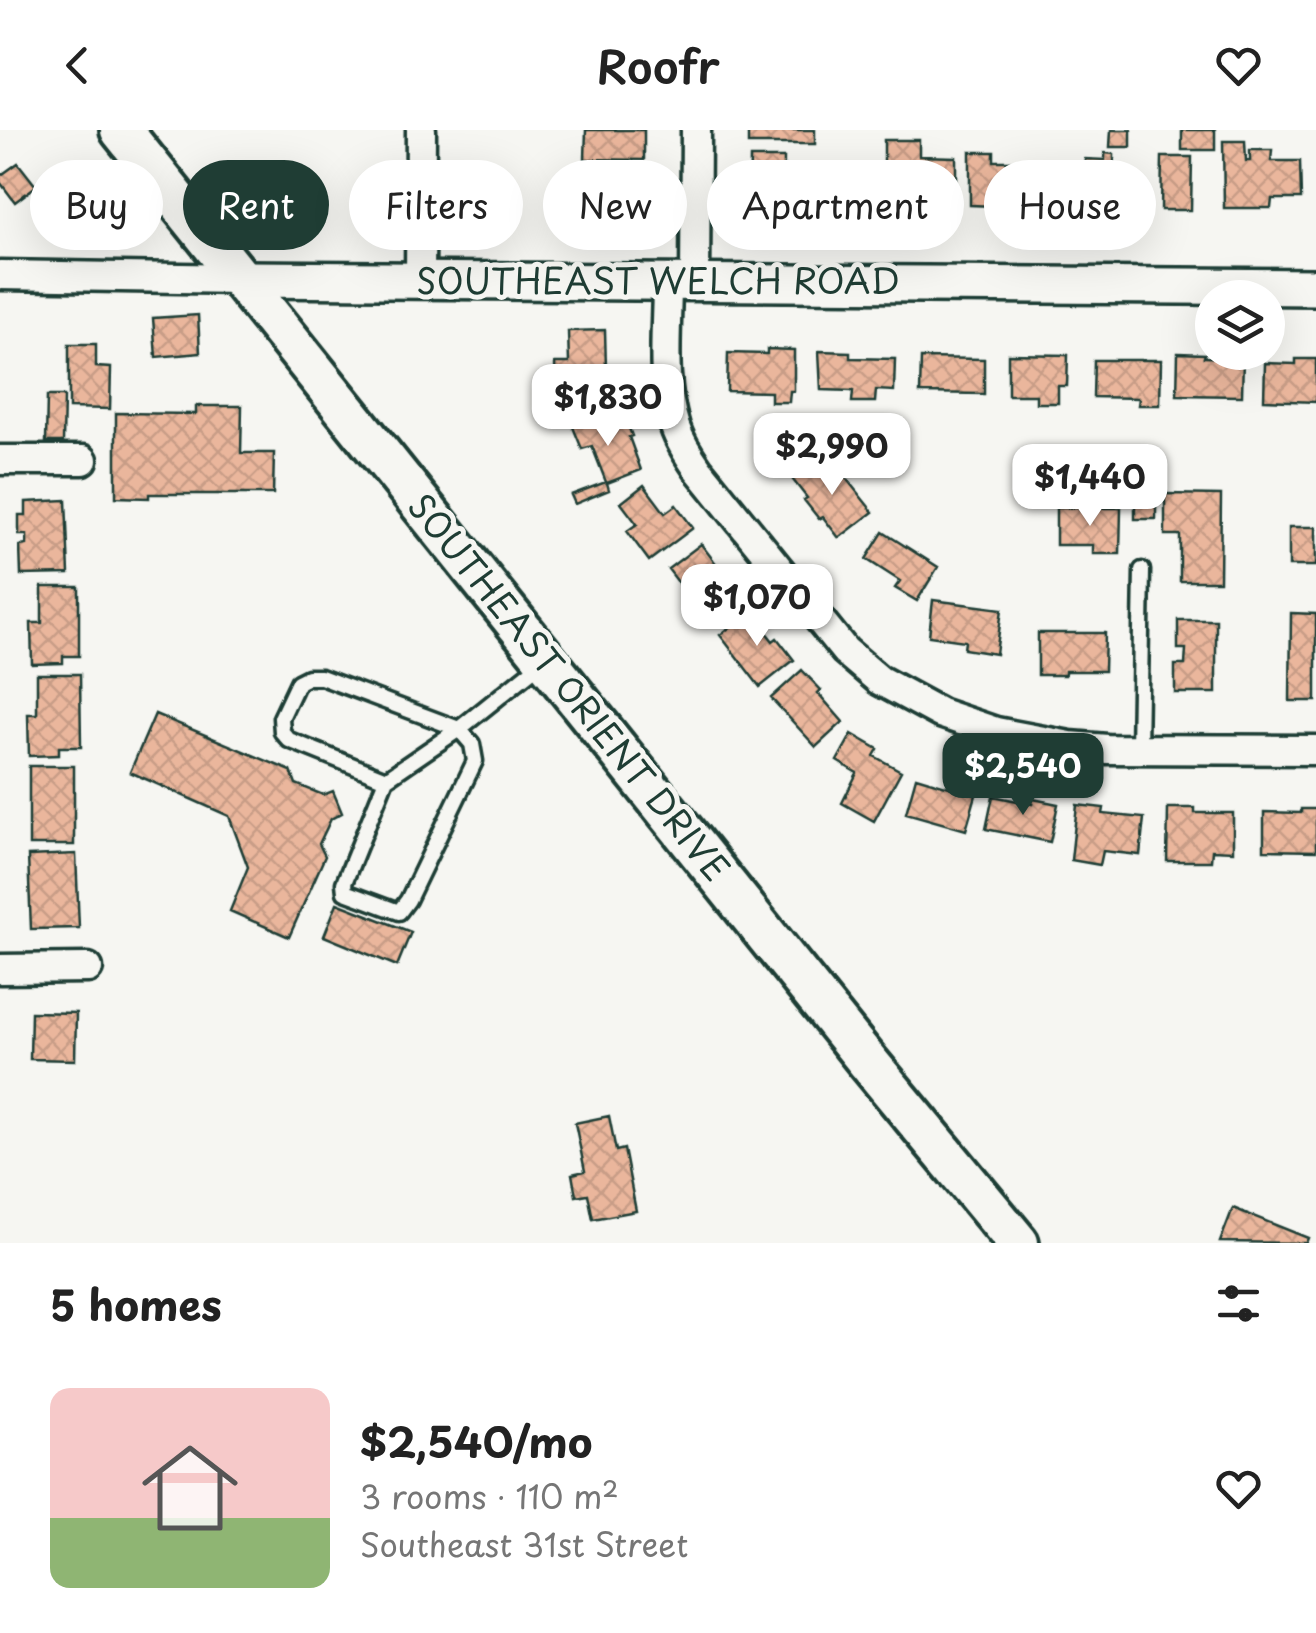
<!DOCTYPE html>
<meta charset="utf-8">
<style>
:root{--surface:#fff;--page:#f2f2f2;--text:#222;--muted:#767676;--line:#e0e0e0;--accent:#1f3d34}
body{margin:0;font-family:"Playpen Sans",sans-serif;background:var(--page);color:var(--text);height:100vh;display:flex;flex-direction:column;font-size:38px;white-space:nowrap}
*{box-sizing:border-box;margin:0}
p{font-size:32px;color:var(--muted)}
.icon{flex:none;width:55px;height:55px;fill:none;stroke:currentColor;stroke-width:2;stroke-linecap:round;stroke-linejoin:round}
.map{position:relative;height:1113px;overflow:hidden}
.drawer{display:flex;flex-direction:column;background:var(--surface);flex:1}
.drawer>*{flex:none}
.banner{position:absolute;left:30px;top:30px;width:1258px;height:90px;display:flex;gap:20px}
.buttons{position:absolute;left:1195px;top:150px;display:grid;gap:20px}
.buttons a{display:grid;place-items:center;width:90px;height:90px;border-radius:50%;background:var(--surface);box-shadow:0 10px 40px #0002;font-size:50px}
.price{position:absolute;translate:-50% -85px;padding:0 22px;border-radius:20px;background:#fff;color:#222;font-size:32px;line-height:65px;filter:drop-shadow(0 2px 5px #0008)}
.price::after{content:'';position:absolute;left:50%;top:60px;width:30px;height:22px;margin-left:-15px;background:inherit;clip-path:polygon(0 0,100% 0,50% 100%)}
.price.active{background:var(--accent);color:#fff}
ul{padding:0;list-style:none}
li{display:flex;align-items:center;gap:30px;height:250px;padding:0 50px}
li+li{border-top:2px solid var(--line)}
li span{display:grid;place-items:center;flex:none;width:280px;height:200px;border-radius:20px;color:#555}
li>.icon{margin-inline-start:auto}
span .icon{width:120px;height:120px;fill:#fffc;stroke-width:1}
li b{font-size:42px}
h2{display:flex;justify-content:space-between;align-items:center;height:120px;padding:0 50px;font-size:42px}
.chip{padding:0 35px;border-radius:45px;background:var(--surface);box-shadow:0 10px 40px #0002;font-size:35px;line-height:90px}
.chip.active{background:var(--accent);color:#fff}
header{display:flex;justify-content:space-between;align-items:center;height:130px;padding:0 50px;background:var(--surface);font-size:45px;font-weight:600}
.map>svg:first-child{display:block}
.building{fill:url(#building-cross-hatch);stroke:#1f3d34;stroke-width:2.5}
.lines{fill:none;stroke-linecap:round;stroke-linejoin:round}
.service-casing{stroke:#1f3d34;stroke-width:21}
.minor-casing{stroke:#1f3d34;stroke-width:35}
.tertiary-casing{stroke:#1f3d34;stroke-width:42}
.secondary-casing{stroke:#1f3d34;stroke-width:48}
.service{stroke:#f6f6f2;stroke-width:14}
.minor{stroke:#f6f6f2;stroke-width:28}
.tertiary{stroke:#f6f6f2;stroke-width:35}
.secondary{stroke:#f6f6f2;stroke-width:40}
.labels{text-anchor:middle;stroke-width:10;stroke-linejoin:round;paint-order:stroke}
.street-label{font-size:35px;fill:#1f3d34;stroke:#f6f6f2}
</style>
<header><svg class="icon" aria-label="back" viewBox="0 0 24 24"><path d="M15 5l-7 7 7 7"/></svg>Roofr<svg class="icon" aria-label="heart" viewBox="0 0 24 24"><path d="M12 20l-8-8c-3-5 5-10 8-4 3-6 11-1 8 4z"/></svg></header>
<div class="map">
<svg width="1316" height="1113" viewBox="0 0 1316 1113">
<defs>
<pattern id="building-cross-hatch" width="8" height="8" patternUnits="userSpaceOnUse" patternTransform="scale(2.5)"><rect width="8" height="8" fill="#eab69c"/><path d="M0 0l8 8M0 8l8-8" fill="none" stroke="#c89d87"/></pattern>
</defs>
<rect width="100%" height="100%" fill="#f6f6f2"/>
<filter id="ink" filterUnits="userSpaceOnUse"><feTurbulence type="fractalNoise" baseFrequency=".01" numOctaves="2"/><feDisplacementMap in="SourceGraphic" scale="20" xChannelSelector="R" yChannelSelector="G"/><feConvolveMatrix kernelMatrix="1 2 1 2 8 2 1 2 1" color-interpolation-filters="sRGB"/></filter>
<g filter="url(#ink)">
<path class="building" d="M 586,0 L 644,0 L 644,30 L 585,29 Z
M 748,0 L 815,0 L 815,14 L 748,14 Z
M 1111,0 L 1131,0 L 1131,17 L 1110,17 Z
M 1182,0 L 1215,0 L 1215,20 L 1182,20 Z
M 884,10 L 919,10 L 919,26 L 956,27 L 956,66 L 945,66 L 945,92 L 918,92 L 918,75 L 909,75 L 909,66 L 896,66 L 896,41 L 884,41 Z
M 1223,11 L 1245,11 L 1246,31 L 1250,31 L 1250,20 L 1272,20 L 1271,31 L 1300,31 L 1301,69 L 1272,69 L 1271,78 L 1224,78 Z
M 970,22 L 994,22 L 994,31 L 1025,31 L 1025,83 L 994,82 L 994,76 L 970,75 Z
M 1105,23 L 1114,24 L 1114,74 L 1103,73 L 1103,78 L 1084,78 L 1085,29 L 1105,30 Z
M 1162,27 L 1192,27 L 1191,80 L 1161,80 Z
M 750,28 L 784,28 L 783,75 L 749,74 Z
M 18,33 L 36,56 L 15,72 L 0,52 L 0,46 Z
M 639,34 L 640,45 L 664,44 L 666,74 L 635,76 L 635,79 L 627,79 L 627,75 L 589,76 L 587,45 L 617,44 L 617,35 Z
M 88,43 L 124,86 L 102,103 L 68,60 Z
M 821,57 L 858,58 L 858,90 L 821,89 Z
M 198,185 L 200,223 L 156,227 L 153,188 Z
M 605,200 L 606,239 L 612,239 L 612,266 L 569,267 L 569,270 L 556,270 L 555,233 L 569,233 L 568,201 Z
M 69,214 L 96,214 L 96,237 L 111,238 L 110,279 L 69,278 Z
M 767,219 L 794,220 L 794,261 L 790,261 L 789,272 L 771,272 L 771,262 L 727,261 L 728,223 L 767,224 Z
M 819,221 L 850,222 L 850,228 L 895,229 L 894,261 L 876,260 L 875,272 L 852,272 L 853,261 L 821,260 Z
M 1178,223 L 1205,224 L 1204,227 L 1243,228 L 1242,266 L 1177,265 Z
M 1008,224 L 1068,225 L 1067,256 L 1058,256 L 1058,273 L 1036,273 L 1036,265 L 1008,265 Z
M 921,228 L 984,229 L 984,264 L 920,263 Z
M 1296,229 L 1316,229 L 1316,272 L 1264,270 L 1265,233 L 1296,234 Z
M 1094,230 L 1161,230 L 1160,275 L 1138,275 L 1139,268 L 1093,267 Z
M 47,266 L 64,266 L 63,312 L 46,312 Z
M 196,276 L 242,276 L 241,323 L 274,323 L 273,364 L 149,364 L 149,368 L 116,367 L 116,283 L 196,284 Z
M 621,277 L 632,306 L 629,307 L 641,340 L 607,353 L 609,360 L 575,374 L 571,365 L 606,352 L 592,316 L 582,319 L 573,297 Z
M 819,329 L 834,348 L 841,342 L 873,382 L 839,408 L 823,387 L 819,389 L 804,370 L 807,368 L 793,350 Z
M 1135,353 L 1156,353 L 1156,389 L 1135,389 Z
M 644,355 L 665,383 L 676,375 L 693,398 L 649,431 L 627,401 L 637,394 L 621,373 Z
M 1165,364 L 1221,365 L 1220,451 L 1180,451 L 1180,405 L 1165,405 Z
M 66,370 L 69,444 L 21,445 L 20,416 L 27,415 L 27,405 L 19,405 L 19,385 L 26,385 L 26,372 Z
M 1056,378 L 1121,378 L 1120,424 L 1093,424 L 1093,415 L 1056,415 Z
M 1289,397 L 1316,397 L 1316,436 L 1289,436 Z
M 883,402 L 938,437 L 917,471 L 895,458 L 900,451 L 866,429 Z
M 701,414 L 717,435 L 715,437 L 737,466 L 707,490 L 668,439 Z
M 42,457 L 79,457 L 79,526 L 63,526 L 63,533 L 32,534 L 31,493 L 42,493 Z
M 933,470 L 1002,479 L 996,524 L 964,519 L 965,511 L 929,506 Z
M 750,482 L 773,511 L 777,508 L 794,530 L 760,557 L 720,505 Z
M 1291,483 L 1316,484 L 1316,571 L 1290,571 Z
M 1178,490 L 1216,490 L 1216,563 L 1175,563 L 1175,535 L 1185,535 L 1186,519 L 1178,519 Z
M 1038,503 L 1105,503 L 1104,541 L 1065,541 L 1065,545 L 1038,545 Z
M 802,540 L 821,560 L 818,563 L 843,592 L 816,617 L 771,568 Z
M 37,544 L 80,544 L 81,617 L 59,617 L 59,625 L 29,626 L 28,584 L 37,584 Z
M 155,584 L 291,641 L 296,654 L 323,665 L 333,661 L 342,683 L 331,689 L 319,714 L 325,726 L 289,807 L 230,781 L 248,737 L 229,686 L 130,642 Z
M 852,604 L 878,619 L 874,626 L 901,641 L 874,691 L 842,673 L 857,643 L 837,631 Z
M 29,636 L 74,636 L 74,715 L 29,715 Z
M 916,647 L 976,665 L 966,700 L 906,683 Z
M 993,666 L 1032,674 L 1033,669 L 1058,674 L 1050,712 L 986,699 Z
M 1077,675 L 1104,678 L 1103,684 L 1144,688 L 1140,725 L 1103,721 L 1100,735 L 1071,730 Z
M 1168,678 L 1195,678 L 1195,683 L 1233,683 L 1233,721 L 1212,720 L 1211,731 L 1167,731 Z
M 1301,679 L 1316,679 L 1316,721 L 1264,720 L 1264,682 L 1301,683 Z
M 76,724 L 79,798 L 31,799 L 28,726 Z
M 337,773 L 411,802 L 397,836 L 324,806 Z
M 31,882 L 76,883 L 75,930 L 30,929 Z
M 609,986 L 616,1021 L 624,1019 L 636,1081 L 593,1089 L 588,1064 L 576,1066 L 572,1044 L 585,1041 L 575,993 Z
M 1233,1078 L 1308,1108 L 1306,1113 L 1220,1112 Z"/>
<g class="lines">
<defs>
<path id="service" d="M 1139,619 L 1142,440
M 386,649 L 289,610 L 282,602 L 281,588 L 298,552 L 308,547 L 321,547 L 459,599 L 472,614 L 475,631 L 408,770 L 399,782 L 345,762 L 344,753 L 386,649 L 459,599 L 545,530"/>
<path id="minor" d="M 0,145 L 240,149
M 420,150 L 421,0
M 667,152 C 667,199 660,251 675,297 C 680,312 689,326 698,339 L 845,521 L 879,550 L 940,583 L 996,602 L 1070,616 L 1107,619 L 1316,620
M 695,152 L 696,0
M 0,330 L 83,330
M 0,839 L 88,838"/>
<path id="tertiary" d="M 240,149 L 1316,157"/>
<path id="secondary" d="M 121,0 L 868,932 L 1018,1113"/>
</defs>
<use href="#service" class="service-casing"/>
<use href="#minor" class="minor-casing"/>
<use href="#tertiary" class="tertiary-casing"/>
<use href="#secondary" class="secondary-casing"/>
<use href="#service" class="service"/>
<use href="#minor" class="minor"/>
<use href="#tertiary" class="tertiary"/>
<use href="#secondary" class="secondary"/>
</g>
</g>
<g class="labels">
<g class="street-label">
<text x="658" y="164">SOUTHEAST WELCH ROAD</text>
<text transform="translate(568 558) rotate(51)" y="12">SOUTHEAST ORIENT DRIVE</text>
</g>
</g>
</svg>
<div class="buttons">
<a><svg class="icon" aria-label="layers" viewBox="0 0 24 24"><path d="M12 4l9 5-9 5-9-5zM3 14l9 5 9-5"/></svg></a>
</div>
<b class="price" style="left:608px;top:319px">$1,830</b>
<b class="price" style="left:832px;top:368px">$2,990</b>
<b class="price" style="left:1090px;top:399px">$1,440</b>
<b class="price" style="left:757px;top:519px">$1,070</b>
<b class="price active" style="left:1023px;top:688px">$2,540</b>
<div class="banner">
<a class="chip">Buy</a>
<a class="chip active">Rent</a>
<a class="chip">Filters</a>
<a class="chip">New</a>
<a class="chip">Apartment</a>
<a class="chip">House</a>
</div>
</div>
<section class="drawer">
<h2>5 homes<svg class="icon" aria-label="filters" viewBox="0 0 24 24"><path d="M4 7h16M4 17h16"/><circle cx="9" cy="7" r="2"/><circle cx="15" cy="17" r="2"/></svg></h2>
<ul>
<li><span style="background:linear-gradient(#f6c9c9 65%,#8fb573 0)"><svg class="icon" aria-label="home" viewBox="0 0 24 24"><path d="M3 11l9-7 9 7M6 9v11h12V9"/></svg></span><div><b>$2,540/mo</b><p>3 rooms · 110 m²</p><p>Southeast 31st Street</p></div><svg class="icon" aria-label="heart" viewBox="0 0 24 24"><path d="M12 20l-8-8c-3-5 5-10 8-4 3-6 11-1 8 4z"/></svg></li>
</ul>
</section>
